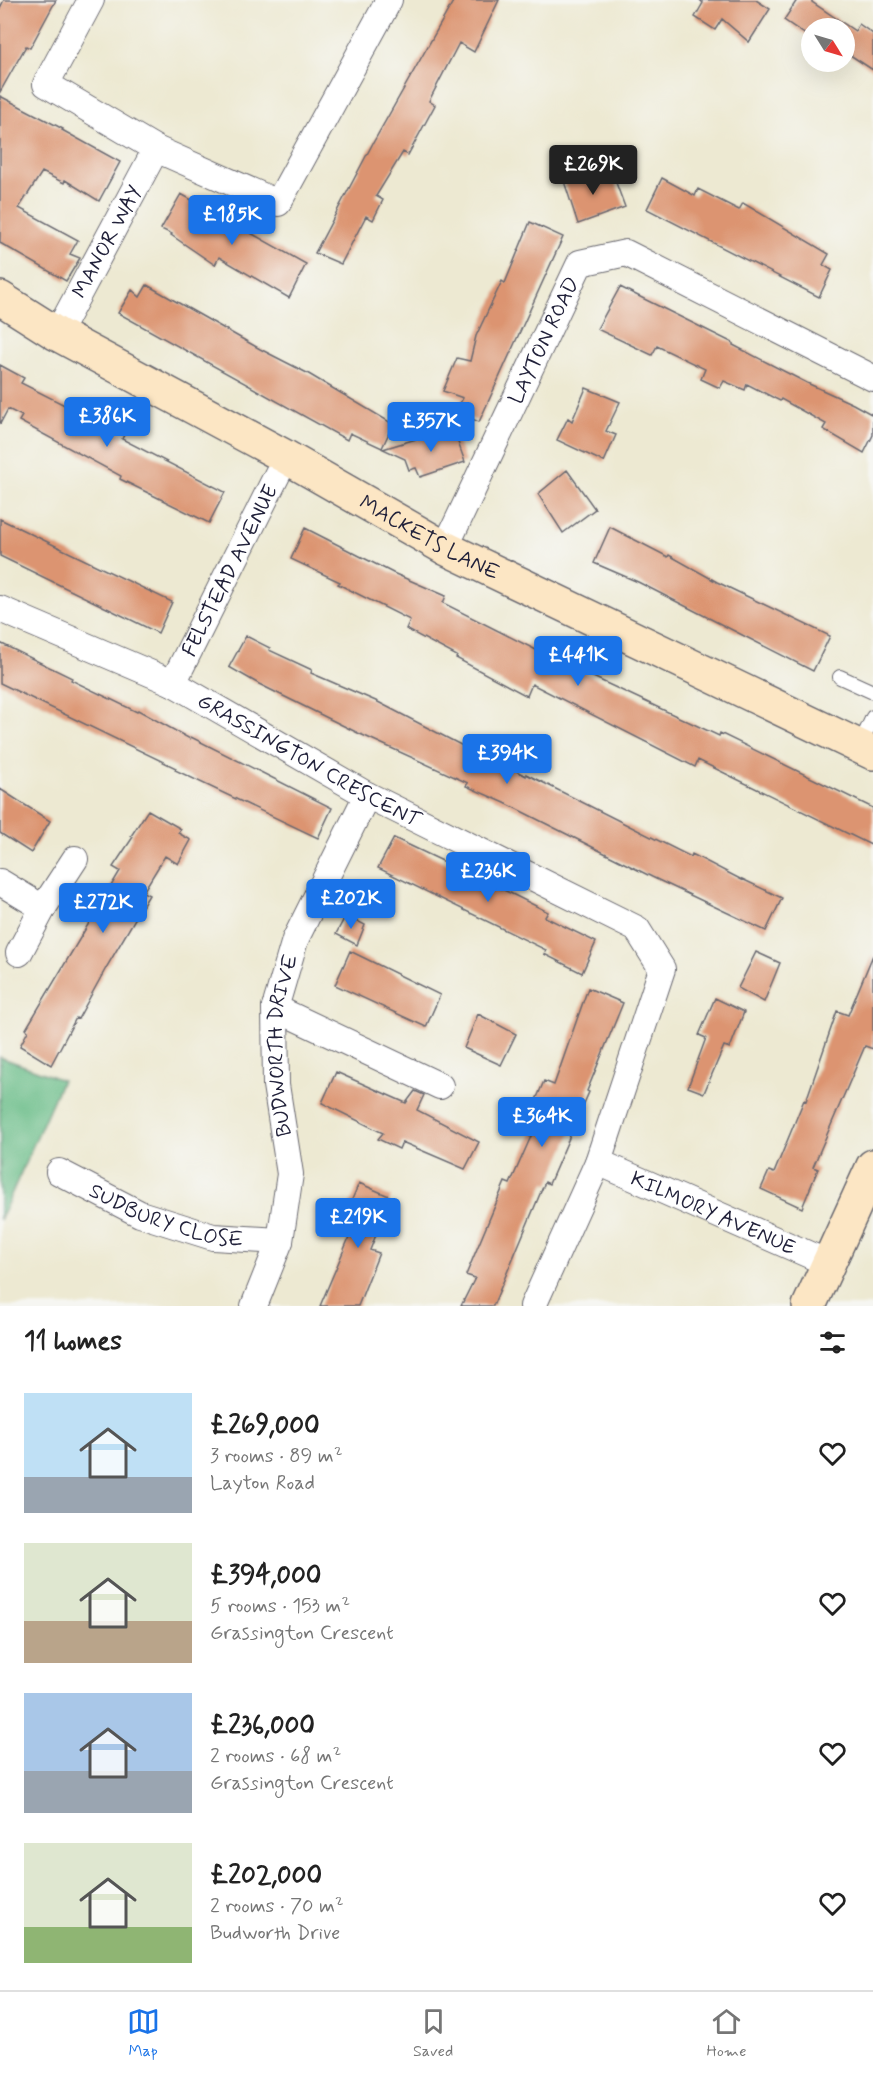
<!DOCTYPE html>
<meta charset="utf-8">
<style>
:root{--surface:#fff;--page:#f2f2f2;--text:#222;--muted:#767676;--line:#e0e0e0;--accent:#1a73e8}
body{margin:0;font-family:Mynerve,sans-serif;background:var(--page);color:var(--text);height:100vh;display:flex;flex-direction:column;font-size:22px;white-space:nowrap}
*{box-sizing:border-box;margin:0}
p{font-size:20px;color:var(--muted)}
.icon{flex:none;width:33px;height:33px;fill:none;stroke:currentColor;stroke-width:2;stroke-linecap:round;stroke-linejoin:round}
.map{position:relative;height:1306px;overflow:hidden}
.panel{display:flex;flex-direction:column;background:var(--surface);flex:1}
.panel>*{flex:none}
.needle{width:39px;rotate:127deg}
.controls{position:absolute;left:801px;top:18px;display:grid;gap:12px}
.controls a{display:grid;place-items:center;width:54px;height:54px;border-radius:50%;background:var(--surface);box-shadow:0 6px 24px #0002;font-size:30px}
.price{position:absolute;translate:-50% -51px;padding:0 14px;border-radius:6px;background:var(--accent);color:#fff;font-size:20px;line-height:39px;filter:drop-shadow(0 2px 3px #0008)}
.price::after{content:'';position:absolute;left:50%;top:36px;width:18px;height:14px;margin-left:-9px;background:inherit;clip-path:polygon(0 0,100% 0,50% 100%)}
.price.current{background:#222;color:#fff}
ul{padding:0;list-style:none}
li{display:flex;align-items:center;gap:18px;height:150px;padding:0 24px}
li span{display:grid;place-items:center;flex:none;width:168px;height:120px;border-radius:0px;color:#555}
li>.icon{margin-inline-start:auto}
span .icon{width:72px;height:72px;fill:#fffc;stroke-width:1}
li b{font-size:26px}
h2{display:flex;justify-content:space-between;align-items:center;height:72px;padding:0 24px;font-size:26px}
.menu{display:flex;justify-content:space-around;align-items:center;height:84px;border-top:2px solid var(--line);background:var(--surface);font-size:16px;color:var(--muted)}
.menu a{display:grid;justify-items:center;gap:3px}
.menu .current{color:var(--accent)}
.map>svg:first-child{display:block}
.forest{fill:#6cbe8a;stroke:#477062;stroke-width:1.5}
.building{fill:#dc9471}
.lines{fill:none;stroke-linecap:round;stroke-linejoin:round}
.lane-casing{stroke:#696870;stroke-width:16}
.street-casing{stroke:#696870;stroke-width:28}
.secondary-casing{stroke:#696870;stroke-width:36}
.lane{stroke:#fff;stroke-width:14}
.street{stroke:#fff;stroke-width:26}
.secondary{stroke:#fce6c4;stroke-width:33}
.labels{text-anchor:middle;stroke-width:4.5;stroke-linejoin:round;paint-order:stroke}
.street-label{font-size:21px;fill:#22223b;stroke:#f6f6f2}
</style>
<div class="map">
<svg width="873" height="1306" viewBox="0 0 873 1306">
<rect width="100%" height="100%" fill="#f6f6f2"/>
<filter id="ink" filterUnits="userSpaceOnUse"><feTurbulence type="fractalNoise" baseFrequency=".0167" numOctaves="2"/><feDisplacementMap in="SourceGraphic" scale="12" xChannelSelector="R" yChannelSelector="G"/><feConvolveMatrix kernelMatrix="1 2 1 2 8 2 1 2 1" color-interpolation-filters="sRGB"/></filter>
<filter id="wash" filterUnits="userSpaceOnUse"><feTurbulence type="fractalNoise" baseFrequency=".008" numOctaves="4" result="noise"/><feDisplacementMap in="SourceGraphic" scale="24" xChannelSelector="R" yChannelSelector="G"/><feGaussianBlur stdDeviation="1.35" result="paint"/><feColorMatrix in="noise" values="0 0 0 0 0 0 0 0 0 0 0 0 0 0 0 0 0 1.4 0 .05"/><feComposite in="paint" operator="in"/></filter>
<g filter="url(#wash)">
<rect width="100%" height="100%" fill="#ede9d2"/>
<path class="forest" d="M 0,1057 L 62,1080 L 0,1220 Z"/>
<g id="blocks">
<path class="building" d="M 4,0 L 56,0 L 30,48 L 26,46 L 0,92 L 0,8 Z
M 454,0 L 499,0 L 474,52 L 459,43 L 429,101 L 435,105 L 408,155 L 403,152 L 376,196 L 383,200 L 373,220 L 366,216 L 341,264 L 315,253 L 373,143 Z
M 700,0 L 756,0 L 770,9 L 749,42 L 722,19 L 715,30 L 695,17 L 703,3 Z
M 797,0 L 812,0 L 812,2 L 855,31 L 859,24 L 873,34 L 873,70 L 844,51 L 844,28 L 812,28 L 812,39 L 784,20 Z
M 0,96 L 63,129 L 62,130 L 120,162 L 99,201 L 65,180 L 64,183 L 42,172 L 19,208 L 78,240 L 70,254 L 80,258 L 66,281 L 0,243 Z
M 587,170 L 590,180 L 612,172 L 625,207 L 578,224 L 563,178 Z
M 662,178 L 695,196 L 698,189 L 739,210 L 743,203 L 829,254 L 823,265 L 832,270 L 819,297 L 647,209 Z
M 181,194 L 306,264 L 289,298 L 219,257 L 215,265 L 171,235 L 172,234 L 161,229 Z
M 530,222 L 563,237 L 479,422 L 455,412 L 463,398 L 443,391 L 457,358 L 470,361 L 476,336 L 502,281 L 505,283 Z
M 147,285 L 260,349 L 307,373 L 393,424 L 382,448 L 350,433 L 347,440 L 118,313 L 132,290 L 140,297 Z
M 620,287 L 733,343 L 733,345 L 807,383 L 853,404 L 873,415 L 873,435 L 864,453 L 823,429 L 826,424 L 781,399 L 780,401 L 747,384 L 745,390 L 724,381 L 720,388 L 701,379 L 705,369 L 657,346 L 652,355 L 597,329 Z
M 0,365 L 24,378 L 21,383 L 124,435 L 122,439 L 225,492 L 209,523 L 120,479 L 121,476 L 19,421 L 22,416 L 8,409 L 0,424 Z
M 586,388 L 620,402 L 606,431 L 616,435 L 604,462 L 557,440 L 568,418 L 572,421 Z
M 453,428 L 465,462 L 420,477 L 416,468 L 409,470 L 405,459 L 383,449 Z
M 567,470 L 595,509 L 563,533 L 538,494 Z
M 0,519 L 172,602 L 158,633 L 0,556 Z
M 610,527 L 668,557 L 669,555 L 717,582 L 830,636 L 813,671 L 638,582 L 594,563 Z
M 305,528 L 393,573 L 446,596 L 443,603 L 546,655 L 719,736 L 720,733 L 873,808 L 873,846 L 698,760 L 695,767 L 532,684 L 527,696 L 456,658 L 457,656 L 406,629 L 410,620 L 338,584 L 340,582 L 291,559 Z
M 246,636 L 270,648 L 269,650 L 312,670 L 311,673 L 378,702 L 482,756 L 482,754 L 526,776 L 526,774 L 691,857 L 692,854 L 742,880 L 742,879 L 782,898 L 766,931 L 652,877 L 505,803 L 466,786 L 468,783 L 358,733 L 259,684 L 229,667 Z
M 0,643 L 72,678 L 71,680 L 137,712 L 138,710 L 190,739 L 191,737 L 332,808 L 318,838 L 175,770 L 176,768 L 0,683 Z
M 0,789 L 50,821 L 31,853 L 0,833 Z
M 148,810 L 181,829 L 178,833 L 191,840 L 178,864 L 165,856 L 143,892 L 149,895 L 106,968 L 78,1019 L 76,1018 L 51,1065 L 20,1046 L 28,1031 L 26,1029 L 120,871 L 113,867 L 133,837 L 131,836 Z
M 394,838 L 510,893 L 548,912 L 545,917 L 596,942 L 582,973 L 544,954 L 546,950 L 378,868 Z
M 346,915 L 365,925 L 357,945 L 336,934 Z
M 350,951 L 440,995 L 426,1027 L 335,985 Z
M 756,952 L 780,963 L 764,1002 L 738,988 Z
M 873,955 L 873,1049 L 865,1046 L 813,1167 L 818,1169 L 802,1208 L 761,1189 L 769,1171 L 774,1173 L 804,1100 L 806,1101 L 837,1011 L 848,1015 Z
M 588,988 L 623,1003 L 587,1091 L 589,1092 L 549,1184 L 545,1182 L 493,1306 L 461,1306 L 475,1278 L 466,1275 L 505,1182 L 510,1184 L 540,1116 L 531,1112 L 544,1081 L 554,1085 Z
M 715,998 L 744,1012 L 730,1048 L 724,1046 L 704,1093 L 688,1087 L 706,1038 L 699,1035 Z
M 478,1014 L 516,1034 L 501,1065 L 464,1048 Z
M 336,1072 L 406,1103 L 415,1091 L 424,1095 L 417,1110 L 479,1142 L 465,1169 L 402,1142 L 399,1149 L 378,1139 L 383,1133 L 322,1103 Z
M 359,1183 L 391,1197 L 370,1250 L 379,1253 L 358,1306 L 320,1306 L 354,1226 L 343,1221 Z"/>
</g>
</g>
<g filter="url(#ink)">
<use href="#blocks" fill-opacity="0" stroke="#696870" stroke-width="1.5"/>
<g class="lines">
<defs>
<path id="lane" d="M 840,677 L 873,692
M 859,747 L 873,717"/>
<g id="street">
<path d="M 91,0 L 46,84 L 156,149 L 278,203 L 389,0"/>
<path id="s1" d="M 57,334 L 156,149"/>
<path id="s2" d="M 445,548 L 580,263 L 626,253 L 873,378"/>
<path id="s3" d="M 0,609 L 173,683 L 367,795 L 637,929 L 662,969 L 598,1162 L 533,1306"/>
<path id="s4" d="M 173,683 L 286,457"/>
<path d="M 0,882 L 43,908"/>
<path d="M 19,953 L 43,908 L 75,859"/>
<path d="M 275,1008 L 440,1086"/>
<path id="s5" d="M 598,1162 L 828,1263"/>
<path id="s6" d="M 59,1172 L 140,1214 L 213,1237 L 280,1241"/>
<path id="s7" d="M 254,1306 L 280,1241 L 290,1174 L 276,1085 L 275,1008 L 295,940 L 367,795"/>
</g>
<g id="secondary">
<path id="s8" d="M 0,298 L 57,334 L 286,457 L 445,548 L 873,753"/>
<path d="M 809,1306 L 873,1166"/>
</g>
</defs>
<use href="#lane" class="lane-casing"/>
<use href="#street" class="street-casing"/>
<use href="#secondary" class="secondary-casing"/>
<use href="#lane" class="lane"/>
<use href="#street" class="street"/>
<use href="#secondary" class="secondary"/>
</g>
</g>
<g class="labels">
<g class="street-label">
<text dy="7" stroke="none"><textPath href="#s1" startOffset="105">MANOR WAY</textPath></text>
<text dy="7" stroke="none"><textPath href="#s2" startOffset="230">LAYTON ROAD</textPath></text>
<text dy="7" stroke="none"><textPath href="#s8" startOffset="492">MACKETS LANE</textPath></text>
<text dy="7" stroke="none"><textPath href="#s4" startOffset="126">FELSTEAD AVENUE</textPath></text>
<text dy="7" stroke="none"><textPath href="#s3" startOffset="345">GRASSINGTON CRESCENT</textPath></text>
<text dy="7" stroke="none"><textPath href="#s7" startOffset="268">BUDWORTH DRIVE</textPath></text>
<text dy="7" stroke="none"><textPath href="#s6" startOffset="117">SUDBURY CLOSE</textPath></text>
<text dy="7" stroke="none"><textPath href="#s5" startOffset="126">KILMORY AVENUE</textPath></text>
</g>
</g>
</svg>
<div class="controls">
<a><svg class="needle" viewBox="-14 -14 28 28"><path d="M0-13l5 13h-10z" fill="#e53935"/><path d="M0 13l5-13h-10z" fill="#767676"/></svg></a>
</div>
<b class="price current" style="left:593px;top:196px">£269K</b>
<b class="price" style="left:232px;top:246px">£185K</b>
<b class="price" style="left:107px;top:448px">£386K</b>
<b class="price" style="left:431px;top:453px">£357K</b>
<b class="price" style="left:578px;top:687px">£441K</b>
<b class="price" style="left:507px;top:785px">£394K</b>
<b class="price" style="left:488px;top:903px">£236K</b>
<b class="price" style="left:351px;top:930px">£202K</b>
<b class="price" style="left:103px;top:934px">£272K</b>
<b class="price" style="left:542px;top:1148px">£364K</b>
<b class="price" style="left:358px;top:1249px">£219K</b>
</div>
<section class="panel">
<h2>11 homes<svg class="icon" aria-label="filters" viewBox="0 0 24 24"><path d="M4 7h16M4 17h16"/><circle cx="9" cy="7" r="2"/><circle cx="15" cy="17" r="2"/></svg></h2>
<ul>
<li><span style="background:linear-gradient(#bfe0f5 70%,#9aa5b1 0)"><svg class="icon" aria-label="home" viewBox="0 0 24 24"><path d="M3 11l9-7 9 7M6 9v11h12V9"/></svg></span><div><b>£269,000</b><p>3 rooms · 89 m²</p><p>Layton Road</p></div><svg class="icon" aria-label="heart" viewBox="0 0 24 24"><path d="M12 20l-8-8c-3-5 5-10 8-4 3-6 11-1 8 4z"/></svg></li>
<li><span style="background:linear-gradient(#dfe7d0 65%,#b9a48a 0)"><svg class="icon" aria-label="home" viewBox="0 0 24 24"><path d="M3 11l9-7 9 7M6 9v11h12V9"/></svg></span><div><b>£394,000</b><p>5 rooms · 153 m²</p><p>Grassington Crescent</p></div><svg class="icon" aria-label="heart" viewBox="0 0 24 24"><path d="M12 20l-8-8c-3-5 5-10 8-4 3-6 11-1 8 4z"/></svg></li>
<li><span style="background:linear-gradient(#a9c7e8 65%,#9aa5b1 0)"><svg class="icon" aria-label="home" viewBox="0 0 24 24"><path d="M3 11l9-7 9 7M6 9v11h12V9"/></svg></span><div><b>£236,000</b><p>2 rooms · 68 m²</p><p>Grassington Crescent</p></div><svg class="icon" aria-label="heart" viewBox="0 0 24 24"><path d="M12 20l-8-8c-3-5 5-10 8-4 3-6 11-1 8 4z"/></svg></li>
<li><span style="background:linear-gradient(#dfe7d0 70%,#8fb573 0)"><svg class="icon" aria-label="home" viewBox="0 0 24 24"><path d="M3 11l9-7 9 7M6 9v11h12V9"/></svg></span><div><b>£202,000</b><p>2 rooms · 70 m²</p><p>Budworth Drive</p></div><svg class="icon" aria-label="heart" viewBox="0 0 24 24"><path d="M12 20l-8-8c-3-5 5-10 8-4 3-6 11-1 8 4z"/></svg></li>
</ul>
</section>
<nav class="menu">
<a class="current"><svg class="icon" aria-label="map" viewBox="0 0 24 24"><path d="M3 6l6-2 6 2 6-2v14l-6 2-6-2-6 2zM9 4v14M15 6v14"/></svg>Map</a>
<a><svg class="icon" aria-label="saved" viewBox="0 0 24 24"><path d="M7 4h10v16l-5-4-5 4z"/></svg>Saved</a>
<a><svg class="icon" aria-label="home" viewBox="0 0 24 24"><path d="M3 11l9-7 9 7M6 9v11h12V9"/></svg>Home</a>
</nav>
